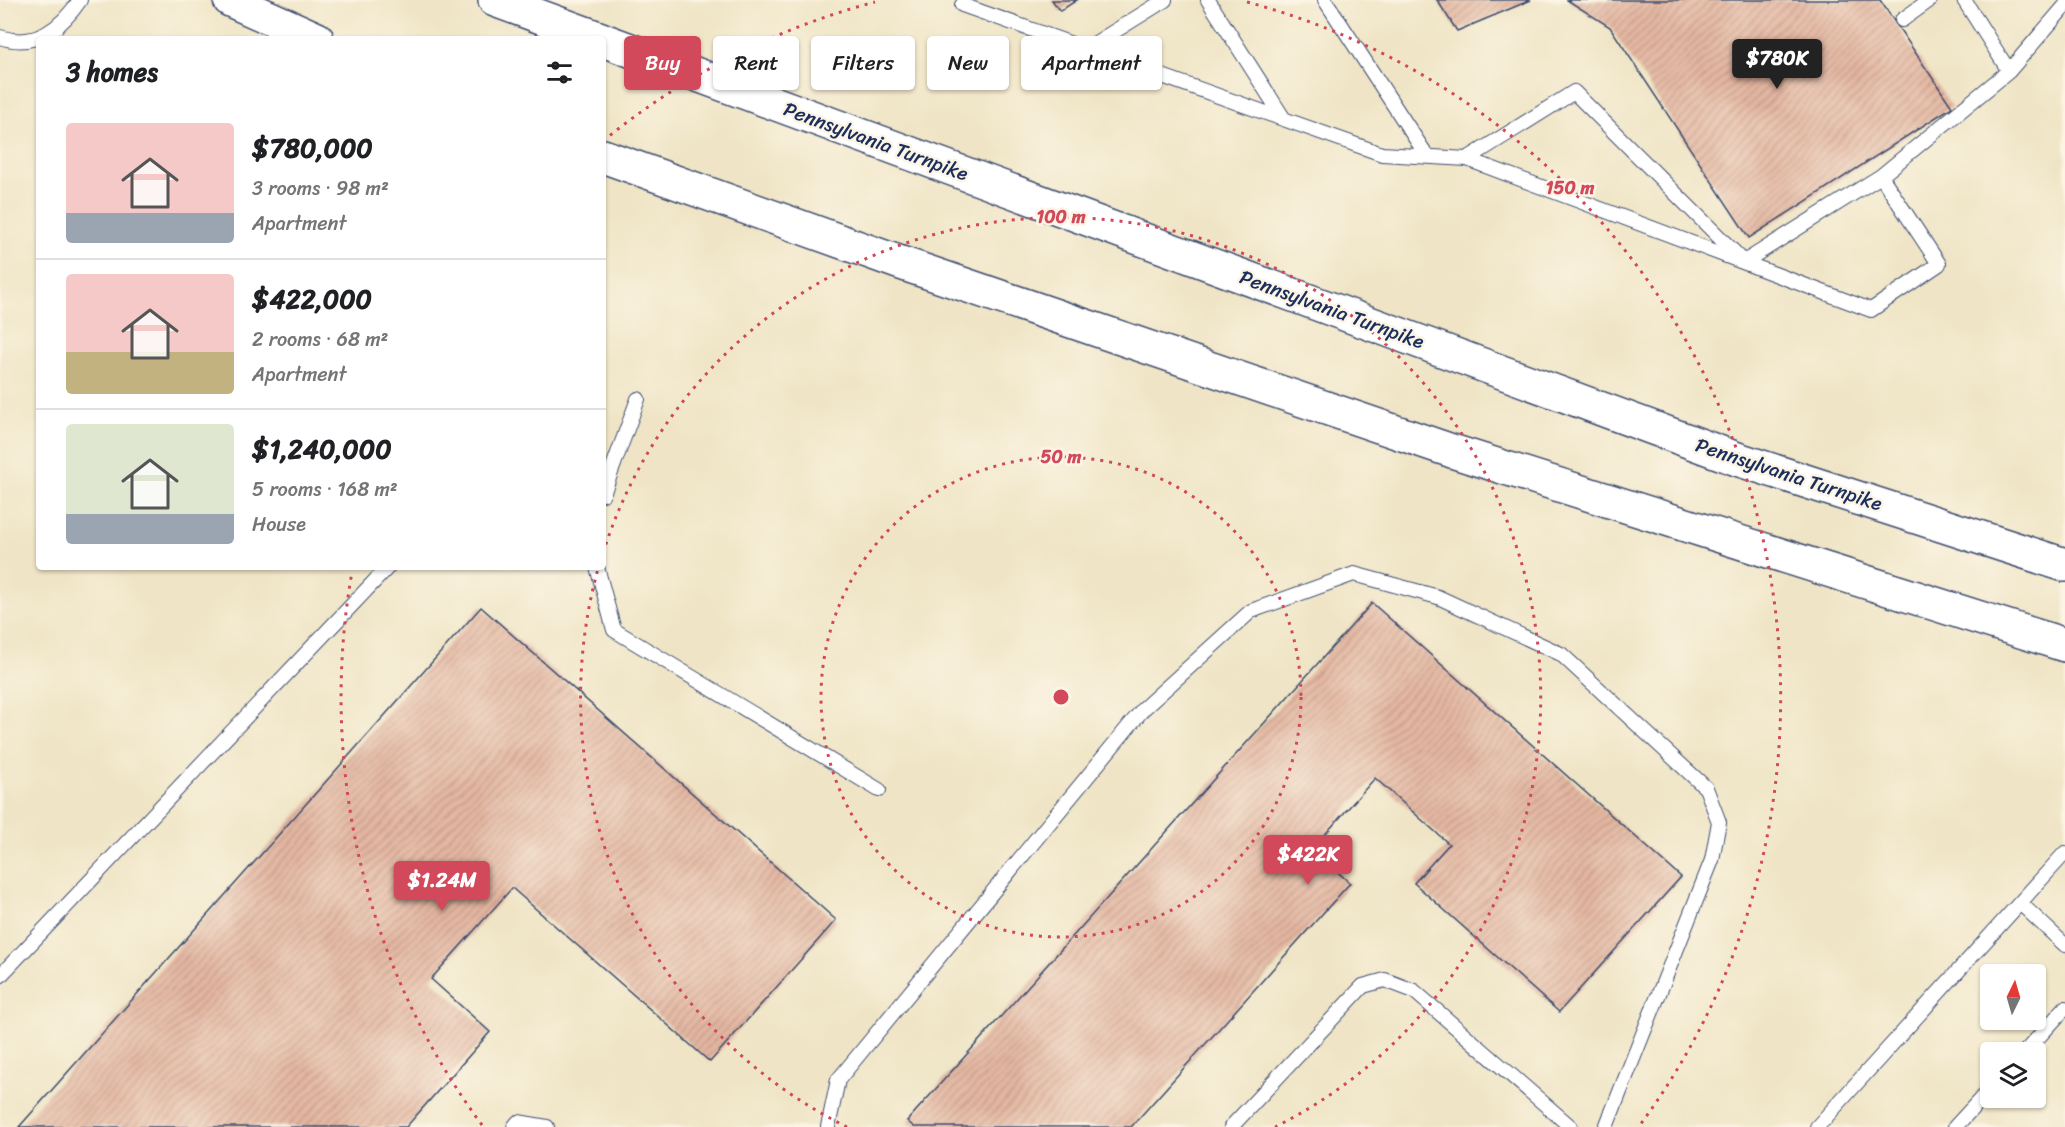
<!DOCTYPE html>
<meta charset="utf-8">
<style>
:root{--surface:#fff;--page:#f6f6f6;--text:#202124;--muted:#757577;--line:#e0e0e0;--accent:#d1495b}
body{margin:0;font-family:Sriracha,sans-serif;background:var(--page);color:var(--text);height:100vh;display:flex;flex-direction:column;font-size:22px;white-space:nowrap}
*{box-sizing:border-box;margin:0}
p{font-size:20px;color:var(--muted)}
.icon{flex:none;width:33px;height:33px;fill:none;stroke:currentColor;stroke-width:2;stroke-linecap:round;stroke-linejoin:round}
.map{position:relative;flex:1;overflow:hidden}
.side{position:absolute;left:36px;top:36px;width:570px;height:534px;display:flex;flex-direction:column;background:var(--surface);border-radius:6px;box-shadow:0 2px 4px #0004}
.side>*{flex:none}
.banner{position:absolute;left:624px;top:36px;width:570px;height:54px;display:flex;gap:12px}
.needle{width:39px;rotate:5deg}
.controls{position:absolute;left:1980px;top:964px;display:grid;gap:12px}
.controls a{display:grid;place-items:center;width:66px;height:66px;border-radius:6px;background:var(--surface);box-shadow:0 2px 4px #0004;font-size:30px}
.price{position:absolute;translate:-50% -51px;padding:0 14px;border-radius:6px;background:var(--accent);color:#fff;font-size:20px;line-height:39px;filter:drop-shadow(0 2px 3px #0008)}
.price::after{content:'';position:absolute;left:50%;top:36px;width:18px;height:14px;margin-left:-9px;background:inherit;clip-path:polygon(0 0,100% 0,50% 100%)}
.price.active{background:#222;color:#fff}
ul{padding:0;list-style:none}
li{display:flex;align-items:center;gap:18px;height:150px;padding:0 30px}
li+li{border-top:2px solid var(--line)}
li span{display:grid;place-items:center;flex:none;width:168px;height:120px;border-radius:6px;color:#555}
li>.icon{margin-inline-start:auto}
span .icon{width:72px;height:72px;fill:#fffc;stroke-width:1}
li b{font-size:26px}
h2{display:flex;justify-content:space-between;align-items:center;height:72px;padding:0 30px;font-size:26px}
.pill{padding:0 21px;border-radius:6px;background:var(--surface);box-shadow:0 2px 4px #0004;font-size:21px;line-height:54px}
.pill.active{background:var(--accent);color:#fff}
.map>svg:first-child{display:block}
.building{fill:url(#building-hatch)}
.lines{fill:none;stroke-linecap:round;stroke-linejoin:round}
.service-casing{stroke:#3b4a6d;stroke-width:16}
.motorway-casing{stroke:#3b4a6d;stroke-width:36}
.service{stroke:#fff;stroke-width:14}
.motorway{stroke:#fff;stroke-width:33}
.ring{fill:none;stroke:#d1495b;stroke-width:3;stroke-dasharray:3 6}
.labels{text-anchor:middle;stroke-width:5;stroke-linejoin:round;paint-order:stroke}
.street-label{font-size:20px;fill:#1b2f5e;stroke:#fcf5e5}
.centre{fill:#d1495b;stroke:#fcf5e5;stroke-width:3}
.ring-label{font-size:18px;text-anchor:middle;font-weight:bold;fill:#d1495b;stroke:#fcf5e5;stroke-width:5;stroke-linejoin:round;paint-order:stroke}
</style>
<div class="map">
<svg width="2065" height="1127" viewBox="0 0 2065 1127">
<defs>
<pattern id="building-hatch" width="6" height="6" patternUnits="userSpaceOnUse" patternTransform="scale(1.5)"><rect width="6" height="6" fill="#e5b7a1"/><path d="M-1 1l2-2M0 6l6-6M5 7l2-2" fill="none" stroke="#b99586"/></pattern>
</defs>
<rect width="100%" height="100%" fill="#fcf5e5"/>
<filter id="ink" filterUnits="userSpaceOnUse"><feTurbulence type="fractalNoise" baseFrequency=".0167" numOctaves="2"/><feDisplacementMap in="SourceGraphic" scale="12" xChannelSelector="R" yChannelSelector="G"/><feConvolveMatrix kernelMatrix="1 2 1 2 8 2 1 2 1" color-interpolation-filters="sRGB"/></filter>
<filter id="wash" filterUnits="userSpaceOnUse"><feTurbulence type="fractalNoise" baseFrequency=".008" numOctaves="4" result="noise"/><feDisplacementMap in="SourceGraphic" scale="24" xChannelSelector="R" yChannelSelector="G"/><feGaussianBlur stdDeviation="1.35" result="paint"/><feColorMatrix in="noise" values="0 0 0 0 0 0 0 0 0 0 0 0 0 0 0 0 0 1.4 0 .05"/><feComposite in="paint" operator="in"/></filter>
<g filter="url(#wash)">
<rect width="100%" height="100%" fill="#efe4c5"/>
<g id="blocks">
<path class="building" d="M 1052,0 L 1077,0 L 1060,11 Z
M 1437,0 L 1531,0 L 1457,31 Z
M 1567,0 L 1880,0 L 1952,107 L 1749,238 L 1610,27 Z
M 1372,603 L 1681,877 L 1559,1012 L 1414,883 L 1449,844 L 1375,778 L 1312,849 L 1350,883 L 1131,1127 L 914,1127 L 907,1121 Z
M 481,607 L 836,920 L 710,1062 L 512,888 L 431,979 L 490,1032 L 406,1127 L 19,1127 Z"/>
</g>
</g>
<g filter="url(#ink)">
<use href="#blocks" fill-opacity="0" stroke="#3b4a6d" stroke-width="1.5"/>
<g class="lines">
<defs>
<path id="service" d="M 1208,0 L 1284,119
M 1325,0 L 1427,156
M 1964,0 L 2009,71
M 962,5 L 1382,154 L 1467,159 L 1871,310 L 1939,264 L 1881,176 L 1744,262 L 1574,92 L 1467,159
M 1902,20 L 1930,0
M 0,37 C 36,49 61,28 80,0
M 1086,49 L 1165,0
M 1881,176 L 2009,71 L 2065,6
M 603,494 L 638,399
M 597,567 L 614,630 L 879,790
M 2020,903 L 2065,945
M 0,976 L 388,567
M 2024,1053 L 2065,1008
M 514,1127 L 518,1122 L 547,1127
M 828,1127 L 838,1080 L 1143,709 L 1251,611 L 1354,574 L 1438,597 L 1561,654 L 1706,788 L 1719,822 L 1712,860 L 1606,1127
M 1231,1127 L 1363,986 L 1385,980 L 1414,991 L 1571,1127
M 1817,1127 L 2065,853
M 1955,1127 L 1990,1089"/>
<path id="motorway" d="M 230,0 L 317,39
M 495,0 L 601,39
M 603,40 L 1737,459 L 2065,565
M 603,156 L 898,262 L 1452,451 L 2065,645"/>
</defs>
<use href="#service" class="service-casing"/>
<use href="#motorway" class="motorway-casing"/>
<use href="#service" class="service"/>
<use href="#motorway" class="motorway"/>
</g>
</g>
<g class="ring">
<circle cx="1061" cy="697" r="240"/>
<path d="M847 1127A480 480 0 0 1 598 569M603 553A480 480 0 1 1 1275 1127"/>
<path d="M482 1125A720 720 0 0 1 352 572M603 141A720 720 0 0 1 875 2M1247 2A720 720 0 0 1 1640 1125"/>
</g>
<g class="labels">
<g class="street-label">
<text transform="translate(876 141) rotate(20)" y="7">Pennsylvania Turnpike</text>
<text transform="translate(1332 309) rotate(20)" y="7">Pennsylvania Turnpike</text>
<text transform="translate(1789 474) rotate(18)" y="7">Pennsylvania Turnpike</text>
</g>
</g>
<circle cx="1061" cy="697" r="9" class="centre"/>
<g class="ring-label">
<text x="1570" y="194">150 m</text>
<text x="1061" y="223">100 m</text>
<text x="1061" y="463">50 m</text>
</g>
</svg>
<div class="controls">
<a><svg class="needle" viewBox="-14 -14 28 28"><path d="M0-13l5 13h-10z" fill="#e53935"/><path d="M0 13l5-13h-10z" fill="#757577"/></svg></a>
<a><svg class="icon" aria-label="layers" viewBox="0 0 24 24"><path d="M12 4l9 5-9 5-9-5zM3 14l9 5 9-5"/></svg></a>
</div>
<b class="price active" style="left:1777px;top:90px">$780K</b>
<b class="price" style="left:1308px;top:886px">$422K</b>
<b class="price" style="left:442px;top:912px">$1.24M</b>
<div class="banner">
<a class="pill active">Buy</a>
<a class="pill">Rent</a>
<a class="pill">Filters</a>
<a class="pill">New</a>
<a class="pill">Apartment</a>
</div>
<section class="side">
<h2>3 homes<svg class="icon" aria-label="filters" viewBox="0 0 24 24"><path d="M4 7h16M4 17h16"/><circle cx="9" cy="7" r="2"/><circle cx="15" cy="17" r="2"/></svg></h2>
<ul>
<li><span style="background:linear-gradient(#f6c9c9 75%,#9aa5b1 0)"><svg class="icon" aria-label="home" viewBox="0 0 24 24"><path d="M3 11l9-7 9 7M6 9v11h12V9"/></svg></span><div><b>$780,000</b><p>3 rooms · 98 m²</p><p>Apartment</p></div></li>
<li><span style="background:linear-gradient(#f6c9c9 65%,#c2b280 0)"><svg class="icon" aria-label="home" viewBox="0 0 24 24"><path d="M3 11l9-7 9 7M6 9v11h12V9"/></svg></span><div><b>$422,000</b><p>2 rooms · 68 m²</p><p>Apartment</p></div></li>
<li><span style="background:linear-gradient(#dfe7d0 75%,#9aa5b1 0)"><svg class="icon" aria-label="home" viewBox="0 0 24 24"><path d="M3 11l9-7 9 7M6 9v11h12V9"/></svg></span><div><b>$1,240,000</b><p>5 rooms · 168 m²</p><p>House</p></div></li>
</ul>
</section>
</div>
